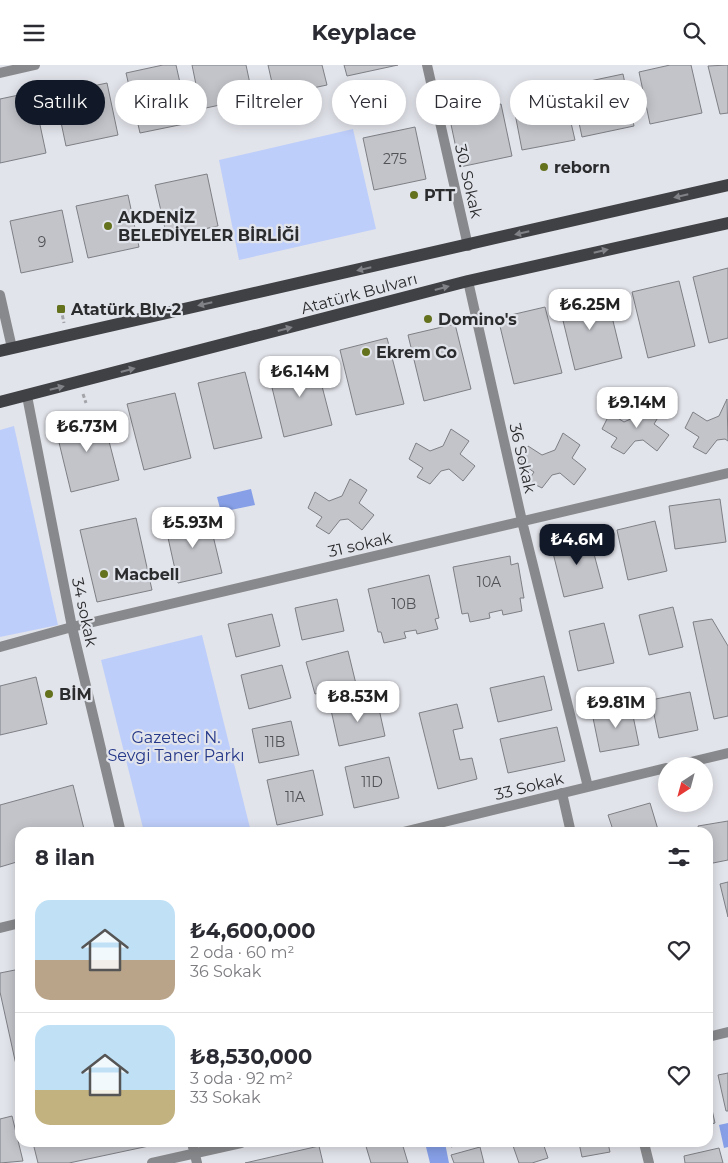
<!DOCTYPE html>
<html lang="tr">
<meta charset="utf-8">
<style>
:root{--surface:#fff;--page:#f7f7f7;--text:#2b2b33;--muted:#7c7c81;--line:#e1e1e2;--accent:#111827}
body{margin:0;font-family:Montserrat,sans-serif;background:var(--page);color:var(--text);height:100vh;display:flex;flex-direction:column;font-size:19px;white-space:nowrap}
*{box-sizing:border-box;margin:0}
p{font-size:16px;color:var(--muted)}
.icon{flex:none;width:28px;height:28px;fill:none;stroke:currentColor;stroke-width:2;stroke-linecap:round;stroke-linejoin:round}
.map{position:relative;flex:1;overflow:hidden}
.drawer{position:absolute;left:15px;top:762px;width:698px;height:320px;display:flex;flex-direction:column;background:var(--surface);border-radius:15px;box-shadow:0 2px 12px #0003}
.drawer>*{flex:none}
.hud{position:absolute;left:15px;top:15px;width:699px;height:45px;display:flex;gap:10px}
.needle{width:32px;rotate:216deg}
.controls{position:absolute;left:658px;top:692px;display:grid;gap:10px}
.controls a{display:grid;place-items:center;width:55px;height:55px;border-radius:50%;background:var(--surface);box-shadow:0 2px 12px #0003;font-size:25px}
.price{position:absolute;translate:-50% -42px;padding:0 11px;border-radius:10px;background:#fff;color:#222;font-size:16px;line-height:32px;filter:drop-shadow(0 1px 2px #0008)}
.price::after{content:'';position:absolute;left:50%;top:30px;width:15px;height:11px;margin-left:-8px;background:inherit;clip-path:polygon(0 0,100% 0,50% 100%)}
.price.active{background:var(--accent);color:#fff}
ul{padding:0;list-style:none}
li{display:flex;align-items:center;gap:15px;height:125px;padding:0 20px}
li+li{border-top:1px solid var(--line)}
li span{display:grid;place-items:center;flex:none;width:140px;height:100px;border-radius:15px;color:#555}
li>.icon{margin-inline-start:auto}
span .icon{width:60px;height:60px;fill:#fffc;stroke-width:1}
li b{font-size:21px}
h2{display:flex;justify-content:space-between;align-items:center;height:60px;padding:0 20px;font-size:21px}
.chip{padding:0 18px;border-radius:22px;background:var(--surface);box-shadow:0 2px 12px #0003;font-size:18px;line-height:45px}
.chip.active{background:var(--accent);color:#fff}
header{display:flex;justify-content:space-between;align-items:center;height:65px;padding:0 20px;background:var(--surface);font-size:22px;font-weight:700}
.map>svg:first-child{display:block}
.green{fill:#becefa}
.water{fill:#869fe6}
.building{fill:#c2c4ca;stroke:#7d7f85}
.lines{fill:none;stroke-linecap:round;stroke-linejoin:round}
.path{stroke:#a2a4a9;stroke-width:3;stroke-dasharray:4 2.5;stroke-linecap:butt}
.minor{stroke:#88898c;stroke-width:10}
.primary{stroke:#3f4145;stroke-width:12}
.oneway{fill:#808287}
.poi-dot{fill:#64721e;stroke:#e2e4eb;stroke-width:2}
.labels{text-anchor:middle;stroke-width:4.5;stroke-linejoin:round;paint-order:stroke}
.number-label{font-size:14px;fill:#515255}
.poi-label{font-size:16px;font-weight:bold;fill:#2b2c2e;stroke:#e2e4eb;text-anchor:start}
.street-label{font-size:16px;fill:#2b2c2e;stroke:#e2e4eb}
.park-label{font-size:16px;fill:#243789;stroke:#e2e4eb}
</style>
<header><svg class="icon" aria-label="menu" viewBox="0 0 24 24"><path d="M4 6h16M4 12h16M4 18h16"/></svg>Keyplace<svg class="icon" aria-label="search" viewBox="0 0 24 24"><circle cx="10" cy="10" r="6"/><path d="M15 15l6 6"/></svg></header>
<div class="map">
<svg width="728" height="1098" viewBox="0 0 728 1098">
<rect width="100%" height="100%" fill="#e2e4eb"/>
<path class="green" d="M 353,64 L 376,164 L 239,195 L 219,95 Z
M 14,361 L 58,560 L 0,572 L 0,365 Z
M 202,570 L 251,767 L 144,767 L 101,595 Z"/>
<path class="water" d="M 251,424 L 255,440 L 221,447 L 217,432 Z
M 728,1058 L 728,1082 L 724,1083 L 719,1060 Z
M 425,1078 L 445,1078 L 449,1098 L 430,1098 Z"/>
<path class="building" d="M 163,0 L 176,0 L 189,58 L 140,68 L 126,8 Z
M 192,0 L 246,0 L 253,33 L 201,44 Z
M 268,0 L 322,0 L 327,20 L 275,31 Z
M 344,0 L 398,0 L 347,11 Z
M 670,0 L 691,0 L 702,48 L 650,59 L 639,7 Z
M 728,0 L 728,48 L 720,49 L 708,1 Z
M 623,9 L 634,61 L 582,72 L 571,20 Z
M 107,18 L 118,70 L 66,81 L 55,29 Z
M 563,23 L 575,75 L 522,85 L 512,33 Z
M 33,27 L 46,88 L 0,98 L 0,34 Z
M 501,39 L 512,91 L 460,102 L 449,50 Z
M 415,62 L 426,114 L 374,125 L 363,73 Z
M 207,109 L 218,161 L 167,172 L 155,120 Z
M 128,130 L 139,182 L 88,193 L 76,141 Z
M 62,145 L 73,197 L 21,208 L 10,156 Z
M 728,203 L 728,273 L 709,278 L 693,212 Z
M 679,216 L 695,281 L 648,293 L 632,227 Z
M 606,227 L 622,293 L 575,305 L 559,239 Z
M 545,242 L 562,308 L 514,319 L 498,253 Z
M 455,259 L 471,324 L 424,336 L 408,270 Z
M 387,273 L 404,339 L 356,350 L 340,285 Z
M 315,294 L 332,360 L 284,372 L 268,306 Z
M 245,307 L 262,373 L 214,384 L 198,318 Z
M 175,328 L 191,393 L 144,405 L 127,339 Z
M 645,334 L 662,346 L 654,359 L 669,370 L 657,386 L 643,375 L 635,376 L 624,389 L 611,382 L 617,373 L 602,364 L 610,348 L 624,357 L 637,351 Z
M 727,334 L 728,376 L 725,374 L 717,375 L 706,389 L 693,382 L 699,372 L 685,363 L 693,347 L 707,356 L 719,351 Z
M 102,349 L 119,415 L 71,427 L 55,361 Z
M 451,364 L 469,376 L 460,389 L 475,401 L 463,416 L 449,404 L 441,406 L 430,419 L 417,412 L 423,403 L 409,394 L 416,378 L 430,386 L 443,381 Z
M 563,368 L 580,380 L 572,393 L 586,404 L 574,420 L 560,408 L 552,410 L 542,423 L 528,416 L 534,407 L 520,398 L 528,381 L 542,390 L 555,385 Z
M 350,414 L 367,425 L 359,438 L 374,450 L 362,465 L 348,454 L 340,455 L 329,469 L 316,461 L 322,452 L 308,443 L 315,427 L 329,436 L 342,431 Z
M 720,434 L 726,477 L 675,484 L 669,441 Z
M 208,450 L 222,508 L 178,518 L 165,459 Z
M 136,453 L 152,525 L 97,537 L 80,465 Z
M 655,456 L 667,506 L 628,515 L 617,465 Z
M 589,470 L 603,523 L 564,532 L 551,480 Z
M 510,491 L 511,500 L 518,498 L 524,533 L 520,533 L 522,546 L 503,550 L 502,545 L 489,548 L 490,553 L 470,557 L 468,548 L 462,549 L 453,502 Z
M 429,510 L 439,553 L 435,554 L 438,564 L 417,569 L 416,565 L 404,567 L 406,573 L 384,578 L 381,567 L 378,567 L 368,524 Z
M 337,534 L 344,566 L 302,575 L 295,543 Z
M 673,542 L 683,582 L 649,590 L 639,550 Z
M 272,549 L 280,581 L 236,592 L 228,559 Z
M 712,554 L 728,581 L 728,651 L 714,654 L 693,557 Z
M 604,558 L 614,598 L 578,606 L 569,566 Z
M 348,586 L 356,619 L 315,629 L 306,597 Z
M 282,600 L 291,633 L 249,644 L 241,610 Z
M 544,611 L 552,645 L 498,657 L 490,623 Z
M 36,612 L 47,659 L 0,670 L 0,621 Z
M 690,627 L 698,665 L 659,673 L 651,635 Z
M 377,635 L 385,671 L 339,681 L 331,645 Z
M 457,639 L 463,663 L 453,665 L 460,695 L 472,693 L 477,714 L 438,724 L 419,648 Z
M 631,641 L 639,680 L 600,687 L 592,648 Z
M 291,656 L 299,690 L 259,698 L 252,664 Z
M 557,662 L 565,696 L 508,708 L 500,674 Z
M 389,692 L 399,733 L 354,743 L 345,702 Z
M 313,705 L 323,750 L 277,760 L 267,715 Z
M 73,720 L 85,768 L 20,768 L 20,796 L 0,802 L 0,740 Z
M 650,738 L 659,768 L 614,768 L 608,750 Z
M 728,756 L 728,795 L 708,799 L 708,768 L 699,768 L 698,761 Z
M 728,817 L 728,852 L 720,819 Z
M 20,904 L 20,1018 L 0,927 L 0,908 Z
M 728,1008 L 728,1046 L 726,1046 L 718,1010 Z
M 708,1027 L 715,1058 L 708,1060 Z
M 12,1051 L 23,1096 L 0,1098 L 0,1054 Z
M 33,1078 L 163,1078 L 69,1098 L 38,1098 Z
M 365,1078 L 402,1078 L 408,1098 L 371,1098 Z
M 449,1078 L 465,1078 L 451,1082 Z
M 512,1078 L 543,1078 L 548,1093 L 532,1098 L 519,1098 Z
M 579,1078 L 608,1078 L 610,1087 L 582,1092 Z
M 319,1081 L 323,1098 L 245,1098 Z
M 480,1082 L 484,1098 L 454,1098 L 451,1090 Z
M 719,1083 L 723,1098 L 685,1098 L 684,1091 Z"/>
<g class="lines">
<path class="path" d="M 61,244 L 64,258
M 83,329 L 86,338"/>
<path class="minor" d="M 427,0 L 468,181
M 0,8 L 35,0
M 468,216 L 522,456 L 588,722
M 0,230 L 12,283
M 27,331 L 72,562 L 121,768
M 0,582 L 72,562 L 728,408
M 674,701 L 728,688
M 562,728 L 571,768
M 399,768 L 666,703
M 0,863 L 20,858
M 708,972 L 728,967
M 192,1078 L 197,1098
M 644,1078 L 649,1098
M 152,1098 L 241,1078"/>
<path class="primary" d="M 0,286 L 728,120
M 0,337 L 468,216 L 728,158"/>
</g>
<defs><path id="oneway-solid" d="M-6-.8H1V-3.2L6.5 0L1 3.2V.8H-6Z" transform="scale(1.25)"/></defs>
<g class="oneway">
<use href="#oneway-solid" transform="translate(681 131) rotate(167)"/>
<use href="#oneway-solid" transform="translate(522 168) rotate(167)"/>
<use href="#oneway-solid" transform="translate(601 186) rotate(-13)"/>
<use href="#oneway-solid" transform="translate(364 204) rotate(167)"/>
<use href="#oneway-solid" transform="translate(442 223) rotate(-15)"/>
<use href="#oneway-solid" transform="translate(205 239) rotate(167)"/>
<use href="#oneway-solid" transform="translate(285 264) rotate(-15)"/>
<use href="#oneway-solid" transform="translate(128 305) rotate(-15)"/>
<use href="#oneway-solid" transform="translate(57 323) rotate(-14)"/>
</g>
<g class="poi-dot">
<circle cx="544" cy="102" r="5"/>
<circle cx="414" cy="130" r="5"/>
<circle cx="108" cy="161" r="5"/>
<rect x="56" y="239" width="10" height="10" rx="2.5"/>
<circle cx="428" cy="254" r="5"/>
<circle cx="366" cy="287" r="5"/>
<circle cx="104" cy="509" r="5"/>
<circle cx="49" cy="629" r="5"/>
</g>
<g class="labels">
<g class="number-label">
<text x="395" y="99">275</text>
<text x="42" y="182">9</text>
<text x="489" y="522">10A</text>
<text x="404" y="544">10B</text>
<text x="275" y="682">11B</text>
<text x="372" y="722">11D</text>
<text x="295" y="737">11A</text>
</g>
<g class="poi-label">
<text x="554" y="108">reborn</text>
<text x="424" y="136">PTT</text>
<text x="118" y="158">AKDENİZ<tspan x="118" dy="18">BELEDİYELER BİRLİĞİ</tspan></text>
<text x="71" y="250">Atatürk Blv-2</text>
<text x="438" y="260">Domino's</text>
<text x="376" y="293">Ekrem Co</text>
<text x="114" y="515">Macbell</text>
<text x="59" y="635">BİM</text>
</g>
<g class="street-label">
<text transform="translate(469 116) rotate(77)" y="6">30. Sokak</text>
<text transform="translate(359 228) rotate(-15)" y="6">Atatürk Bulvarı</text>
<text transform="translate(523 393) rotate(77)" y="6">36 Sokak</text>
<text transform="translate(360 479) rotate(-13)" y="6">31 sokak</text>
<text transform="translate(85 547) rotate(78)" y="6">34 sokak</text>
<text transform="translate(529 721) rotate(-14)" y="6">33 Sokak</text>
</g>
<g class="park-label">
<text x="176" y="678">Gazeteci N.<tspan x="176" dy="18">Sevgi Taner Parkı</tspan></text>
</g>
</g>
</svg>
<div class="controls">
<a><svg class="needle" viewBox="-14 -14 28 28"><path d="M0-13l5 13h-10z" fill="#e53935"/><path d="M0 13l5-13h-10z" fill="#7c7c81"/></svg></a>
</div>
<b class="price" style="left:590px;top:266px">₺6.25M</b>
<b class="price" style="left:300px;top:333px">₺6.14M</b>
<b class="price" style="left:637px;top:364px">₺9.14M</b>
<b class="price" style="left:87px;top:388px">₺6.73M</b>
<b class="price" style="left:193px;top:484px">₺5.93M</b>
<b class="price active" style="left:577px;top:501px">₺4.6M</b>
<b class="price" style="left:358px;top:658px">₺8.53M</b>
<b class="price" style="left:616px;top:664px">₺9.81M</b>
<div class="hud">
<a class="chip active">Satılık</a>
<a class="chip">Kiralık</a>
<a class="chip">Filtreler</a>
<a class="chip">Yeni</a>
<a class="chip">Daire</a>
<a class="chip">Müstakil ev</a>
</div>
<section class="drawer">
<h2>8 ilan<svg class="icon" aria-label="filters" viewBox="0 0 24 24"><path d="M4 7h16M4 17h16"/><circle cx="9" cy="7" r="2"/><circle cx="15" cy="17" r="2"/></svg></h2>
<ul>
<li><span style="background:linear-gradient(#bfe0f5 60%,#b9a48a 0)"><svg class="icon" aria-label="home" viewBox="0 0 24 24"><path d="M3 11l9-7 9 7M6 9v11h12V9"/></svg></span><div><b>₺4,600,000</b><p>2 oda · 60 m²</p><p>36 Sokak</p></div><svg class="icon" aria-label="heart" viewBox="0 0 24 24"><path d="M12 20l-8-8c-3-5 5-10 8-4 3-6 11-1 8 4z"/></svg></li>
<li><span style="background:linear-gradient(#bfe0f5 65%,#c2b280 0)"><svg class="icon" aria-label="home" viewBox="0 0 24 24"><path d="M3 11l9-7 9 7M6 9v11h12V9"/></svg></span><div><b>₺8,530,000</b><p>3 oda · 92 m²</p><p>33 Sokak</p></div><svg class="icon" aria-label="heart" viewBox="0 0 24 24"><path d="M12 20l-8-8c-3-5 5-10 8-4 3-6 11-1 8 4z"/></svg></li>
</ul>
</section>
</div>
